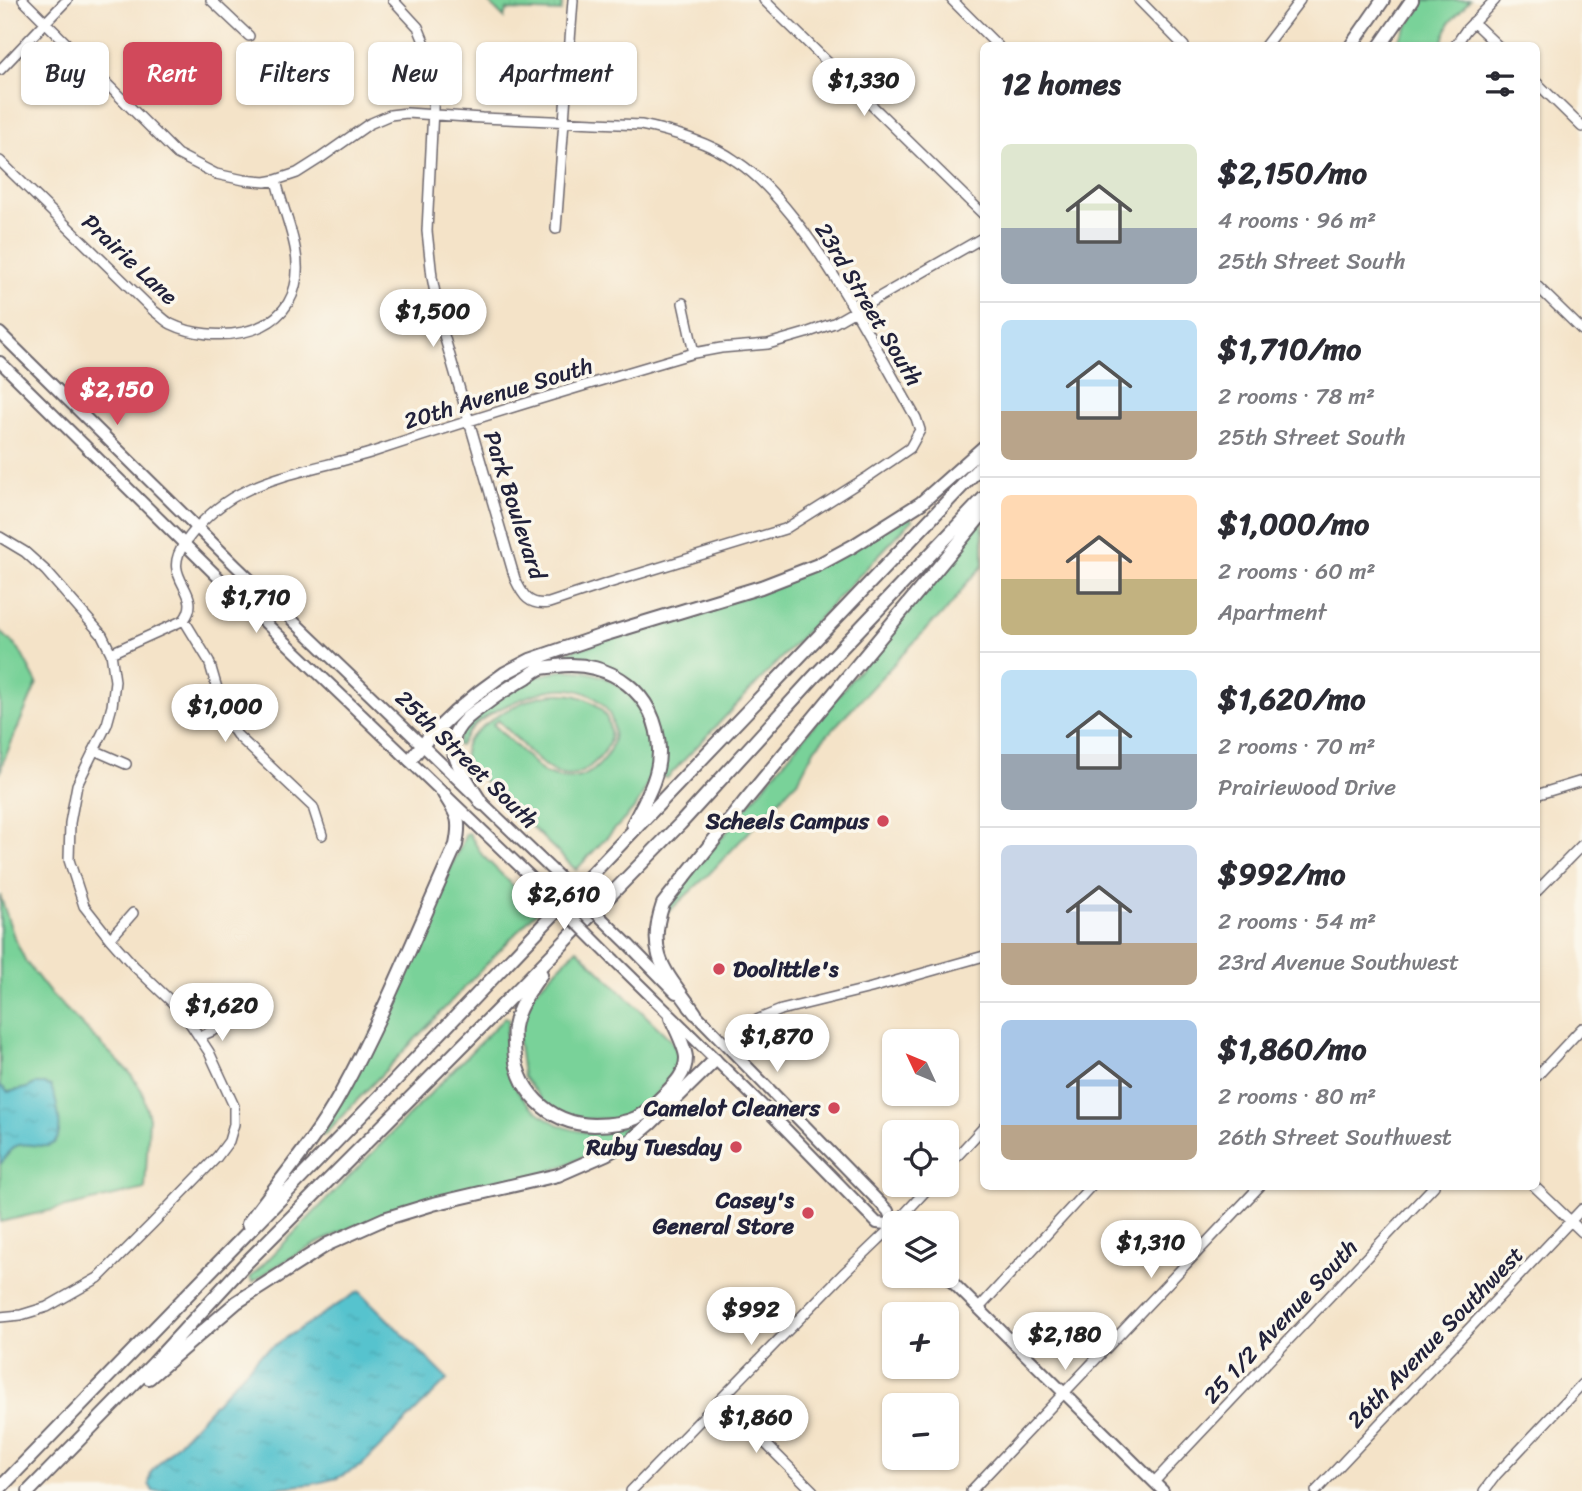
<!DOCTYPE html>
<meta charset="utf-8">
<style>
:root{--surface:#fff;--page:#f7f7f7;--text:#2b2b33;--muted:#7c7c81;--line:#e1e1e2;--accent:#d1495b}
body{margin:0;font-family:Sriracha,sans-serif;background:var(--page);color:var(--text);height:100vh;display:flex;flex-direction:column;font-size:26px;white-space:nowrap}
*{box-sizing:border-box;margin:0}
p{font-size:23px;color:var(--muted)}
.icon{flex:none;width:38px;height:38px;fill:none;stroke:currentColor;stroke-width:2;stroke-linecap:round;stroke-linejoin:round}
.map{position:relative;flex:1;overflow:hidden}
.panel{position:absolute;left:980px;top:42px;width:560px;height:1148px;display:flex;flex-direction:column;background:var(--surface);border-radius:10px;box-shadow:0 2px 5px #0004}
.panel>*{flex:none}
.banner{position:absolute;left:21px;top:42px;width:665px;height:63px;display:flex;gap:14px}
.needle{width:46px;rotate:314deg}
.tools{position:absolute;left:882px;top:1029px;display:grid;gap:14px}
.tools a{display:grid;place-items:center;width:77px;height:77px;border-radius:10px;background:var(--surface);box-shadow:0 2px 5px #0004;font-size:35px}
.price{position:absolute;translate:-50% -60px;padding:0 16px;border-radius:24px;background:#fff;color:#222;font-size:23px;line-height:46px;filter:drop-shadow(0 2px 4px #0008)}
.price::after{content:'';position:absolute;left:50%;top:42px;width:21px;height:16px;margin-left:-10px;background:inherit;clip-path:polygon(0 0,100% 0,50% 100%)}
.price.selected{background:var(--accent);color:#fff}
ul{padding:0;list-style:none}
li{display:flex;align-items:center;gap:21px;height:175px;padding:0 21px}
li+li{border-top:2px solid var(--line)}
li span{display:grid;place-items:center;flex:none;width:196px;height:140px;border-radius:10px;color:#555}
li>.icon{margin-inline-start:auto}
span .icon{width:84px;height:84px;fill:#fffc;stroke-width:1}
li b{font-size:30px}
h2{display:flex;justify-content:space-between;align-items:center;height:84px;padding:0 21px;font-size:30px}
.pill{padding:0 24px;border-radius:10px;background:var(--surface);box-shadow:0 2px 5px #0004;font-size:24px;line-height:63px}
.pill.selected{background:var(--accent);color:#fff}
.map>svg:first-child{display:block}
.grass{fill:#79d299;stroke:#4e7a6a;stroke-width:2}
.park{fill:url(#park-tufts);stroke:#4e7a6a;stroke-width:2}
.water{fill:url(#water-ripples);stroke:#3c7284;stroke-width:2}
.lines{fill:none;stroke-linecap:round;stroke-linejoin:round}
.minor-casing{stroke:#6c666c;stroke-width:12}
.major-casing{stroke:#6c666c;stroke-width:14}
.highway-casing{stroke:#6c666c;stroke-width:16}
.minor{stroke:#fff;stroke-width:9}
.major{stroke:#fff;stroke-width:10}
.highway{stroke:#fff;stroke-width:12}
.major-bridge-casing{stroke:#6c666c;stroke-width:14;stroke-linecap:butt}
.major-bridge{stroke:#fff;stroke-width:10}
.poi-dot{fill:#d1495b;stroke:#fbf7ec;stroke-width:2.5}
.labels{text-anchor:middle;stroke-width:7;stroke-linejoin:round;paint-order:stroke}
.street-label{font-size:23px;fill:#22223b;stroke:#fbf7ec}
.poi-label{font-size:23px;font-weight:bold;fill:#22223b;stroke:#fbf7ec;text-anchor:end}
</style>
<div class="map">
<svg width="1582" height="1491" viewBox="0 0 1582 1491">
<defs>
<pattern id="park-tufts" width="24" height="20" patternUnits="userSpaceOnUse" patternTransform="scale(1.75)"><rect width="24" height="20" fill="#79d299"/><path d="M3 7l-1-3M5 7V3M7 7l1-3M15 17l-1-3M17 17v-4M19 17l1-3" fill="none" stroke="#68b485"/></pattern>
<pattern id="water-ripples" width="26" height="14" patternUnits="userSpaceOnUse" patternTransform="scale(1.75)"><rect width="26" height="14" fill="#56c3ce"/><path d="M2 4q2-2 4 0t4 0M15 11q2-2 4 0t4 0" fill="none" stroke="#4ba7b2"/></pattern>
</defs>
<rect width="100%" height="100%" fill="#fbf7ec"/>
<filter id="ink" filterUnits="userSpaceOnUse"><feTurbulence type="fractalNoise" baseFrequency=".0143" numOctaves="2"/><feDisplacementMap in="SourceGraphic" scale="14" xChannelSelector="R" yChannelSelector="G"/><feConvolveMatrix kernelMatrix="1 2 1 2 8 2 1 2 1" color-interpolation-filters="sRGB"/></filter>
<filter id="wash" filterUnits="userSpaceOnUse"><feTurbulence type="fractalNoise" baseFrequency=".00686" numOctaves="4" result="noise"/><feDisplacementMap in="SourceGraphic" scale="28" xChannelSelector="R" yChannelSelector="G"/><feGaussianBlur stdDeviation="1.57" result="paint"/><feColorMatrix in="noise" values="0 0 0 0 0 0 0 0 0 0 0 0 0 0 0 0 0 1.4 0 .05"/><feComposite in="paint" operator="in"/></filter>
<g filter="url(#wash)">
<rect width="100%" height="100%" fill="#f4e3c8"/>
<path class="grass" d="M 1425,0 L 1470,0 L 1450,22 L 1441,45 L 1395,45 Z
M 909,515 L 912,520 L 667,778 L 661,776 L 664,750 L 625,677 L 551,661 L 551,657 L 776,587 Z
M 983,518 L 983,566 C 978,571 972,577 967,583 C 956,598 948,612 932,623 L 815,748 L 799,779 L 708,875 L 664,916 L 666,906 Z
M 0,631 L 19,649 L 37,683 L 3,762 L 0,774 Z
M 564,670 C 577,671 589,671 601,676 C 637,690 662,734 651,773 C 649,781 645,790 641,798 C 636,809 625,818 617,827 C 603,841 589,856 576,870 L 470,767 C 464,760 463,750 467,742 C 470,736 477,732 482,727 C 510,704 555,682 590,701 C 602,707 608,716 610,730 C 612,743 604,754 595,762 C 569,788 549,772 528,751 C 518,740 508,730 498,720 L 493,724 L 544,773 C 564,781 581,782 598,766 C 629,736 611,693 569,689 C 542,686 486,711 468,732 C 465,736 462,742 460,746 L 457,745 L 461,732 L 487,706 L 537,676 Z
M 469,833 L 482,855 L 538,910 L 324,1135 L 319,1133 L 393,994 L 466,834 Z
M 0,895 L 14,937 L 26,962 L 50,993 L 130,1073 L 142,1091 L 149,1118 L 145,1189 L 0,1222 Z
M 577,949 L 671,1040 L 678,1053 L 679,1061 L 676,1072 L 648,1103 L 629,1115 L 617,1119 L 573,1119 L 546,1105 L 523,1076 L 517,1029 L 533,993 Z
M 505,1017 L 509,1019 C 505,1036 504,1056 509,1073 C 520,1106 559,1133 594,1132 C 613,1132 629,1124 646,1118 C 616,1140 581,1160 546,1173 L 352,1227 L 316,1244 L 278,1265 L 253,1282 L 250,1278 Z"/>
<path class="park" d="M 486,0 L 563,0 L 561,12 L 506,10 L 504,18 Z"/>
<path class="water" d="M 35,1084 L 44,1084 L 51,1086 C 56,1099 69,1143 47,1146 C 38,1147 28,1143 19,1145 C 9,1147 7,1159 0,1164 L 0,1085 L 8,1092 L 27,1088 Z
M 359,1291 L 448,1379 L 361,1466 L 337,1478 L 313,1484 L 239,1491 L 153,1491 L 149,1484 L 151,1472 L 261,1354 Z"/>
</g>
<g filter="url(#ink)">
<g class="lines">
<defs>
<path id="minor" d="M 23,0 L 177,154 L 216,174 L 244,180 L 265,182 L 276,180 L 297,173 L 319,159 L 369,124 L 390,115 L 407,113 L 482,118 L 641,125 C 671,131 711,143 736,161 C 759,176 776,196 793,217 C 841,279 877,350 916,418 L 920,430 L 910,448 L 869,476 L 785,529 L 609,583 L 549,603 C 529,606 523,596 515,579 L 441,325 L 432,277 L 427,231 L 434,89 L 432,69 L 427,49 L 418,27 L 393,0
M 211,0 L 249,36
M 764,0 L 984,215
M 952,0 L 998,46
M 1139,0 L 1184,46
M 1473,22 L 1498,46
M 1265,46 L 1300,0
M 1455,46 L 1466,30 L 1495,0
M 0,70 L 67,0
M 1536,82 L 1582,127
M 0,161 L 154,311 C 160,315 165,321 171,324 C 212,344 283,338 295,286 C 304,253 283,213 276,180
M 556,229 L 573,0
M 1536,285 L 1582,330
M 683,303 L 694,353
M 0,537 L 25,552 L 46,571 L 102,635 L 111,653 L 115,681 L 112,706 L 107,724 L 77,785 L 70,823 L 69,860 L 84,906 L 110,939 L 134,966 L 175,1005 L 190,1023 L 209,1052 L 234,1106 L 234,1124 L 229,1141 L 217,1157 L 152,1224 L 98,1278 L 47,1307 L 21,1315 L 0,1317
M 184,620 L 209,661 L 226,719 L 237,735 L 313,807 L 322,835
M 111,653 L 184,620 C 206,591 158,579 185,543 C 198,524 219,504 239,494 C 281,472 331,466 376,451 C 481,416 588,384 694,353 L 721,348 L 768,344 L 806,333 L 834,323 L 984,237
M 94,750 L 126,764
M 1536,795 L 1582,781
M 1536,892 L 1582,845
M 110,939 L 133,913
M 199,1037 L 233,1022
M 725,1044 L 742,1029 L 759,1019 L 781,1010 L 871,988 L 984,956
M 1536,1077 L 1582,1028
M 947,1167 L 984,1127
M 1534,1186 L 1582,1232
M 896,1223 L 931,1185
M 979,1308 L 1091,1186
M 721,1399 L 813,1491
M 1154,1482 L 1434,1186
M 631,1491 L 845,1272 L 894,1225
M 971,1491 L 1260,1186
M 1316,1491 L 1582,1209
M 1484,1491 L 1496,1475 L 1582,1384"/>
<path id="major" d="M 0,333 L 237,567 L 550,868
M 0,362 L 226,585 L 536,882
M 629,945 L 676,993
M 614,960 L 767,1110 L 877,1223 L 894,1225
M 689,1007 L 888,1211 L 894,1226
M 946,1276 L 1163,1491"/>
<path id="highway" d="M 1351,46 L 1383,0
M 1380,46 L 1412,0
M 410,760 L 430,736 L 454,713 L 479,692 L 505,673 L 530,660 L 603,635 L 761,587 L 818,565 L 853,546 L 921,503 L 984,447
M 482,804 C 473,789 451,760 453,742 C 454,725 474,712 487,703 C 500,693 513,685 527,677 C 531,674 536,670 541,668 C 546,667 552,667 557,666 C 610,659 657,693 659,749 C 660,777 645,800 633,824
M 541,974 C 530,990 517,1008 514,1027 C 513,1032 514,1038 514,1043 C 514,1089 548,1124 594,1125 C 608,1125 623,1124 636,1118 C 647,1112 656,1103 665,1094 C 675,1084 686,1073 686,1058 C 686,1048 675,1028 671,1018
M 695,1013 C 667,973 645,956 663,904 L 745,801 L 984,512
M 248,1224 C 279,1181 316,1139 341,1093 C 385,1013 418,928 456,845 C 461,819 458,816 444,794
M 149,1378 L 237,1302 L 328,1244 L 384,1219 L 433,1204 L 558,1175 L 606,1154 L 630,1141 L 650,1124 L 715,1060
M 0,1488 L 384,1092 L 984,463
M 29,1491 L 154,1363 L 246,1263 L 497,1011 L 680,824 L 813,678 L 984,498"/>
</defs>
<use href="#minor" class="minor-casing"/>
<use href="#major" class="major-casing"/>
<use href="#highway" class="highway-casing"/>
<use href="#minor" class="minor"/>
<use href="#major" class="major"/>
<use href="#highway" class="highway"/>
<defs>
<path id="major-bridge" d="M 550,868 L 629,945
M 536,882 L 614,960"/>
</defs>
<use href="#major-bridge" class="major-bridge-casing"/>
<use href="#major-bridge" class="major-bridge"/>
</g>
</g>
<g class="poi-dot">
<circle cx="883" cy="821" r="7"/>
<circle cx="719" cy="969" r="7"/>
<circle cx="834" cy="1108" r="7"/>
<circle cx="736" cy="1147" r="7"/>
<circle cx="808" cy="1213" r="7"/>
</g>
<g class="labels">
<g class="street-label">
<text transform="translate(130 259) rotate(43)" y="8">Prairie Lane</text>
<text transform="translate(869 304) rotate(59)" y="8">23rd Street South</text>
<text transform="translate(498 393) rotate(-17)" y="8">20th Avenue South</text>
<text transform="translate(515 505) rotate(72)" y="8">Park Boulevard</text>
<text transform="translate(467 759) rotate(44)" y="8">25th Street South</text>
<text transform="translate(1280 1321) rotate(-47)" y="8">25 1/2 Avenue South</text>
<text transform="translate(1435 1337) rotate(-46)" y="8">26th Avenue Southwest</text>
</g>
<g class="poi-label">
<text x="869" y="829">Scheels Campus</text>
<text x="733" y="977" text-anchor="start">Doolittle's</text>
<text x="820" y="1116">Camelot Cleaners</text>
<text x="722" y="1155">Ruby Tuesday</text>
<text x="794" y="1208">Casey's<tspan x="794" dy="26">General Store</tspan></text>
</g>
</g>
</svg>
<div class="tools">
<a><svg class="needle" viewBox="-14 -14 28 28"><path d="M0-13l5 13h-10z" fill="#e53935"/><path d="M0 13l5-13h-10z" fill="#7c7c81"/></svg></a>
<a><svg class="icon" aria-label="locate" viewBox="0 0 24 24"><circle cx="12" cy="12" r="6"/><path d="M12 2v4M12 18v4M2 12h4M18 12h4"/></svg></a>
<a><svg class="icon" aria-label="layers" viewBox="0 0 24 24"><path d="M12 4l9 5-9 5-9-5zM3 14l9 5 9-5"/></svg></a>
<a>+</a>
<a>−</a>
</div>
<b class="price" style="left:864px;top:118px">$1,330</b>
<b class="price" style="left:433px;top:349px">$1,500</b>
<b class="price selected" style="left:117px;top:427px">$2,150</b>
<b class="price" style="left:256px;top:635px">$1,710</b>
<b class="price" style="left:225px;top:744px">$1,000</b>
<b class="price" style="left:564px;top:932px">$2,610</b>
<b class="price" style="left:222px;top:1043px">$1,620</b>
<b class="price" style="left:777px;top:1074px">$1,870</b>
<b class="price" style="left:1151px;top:1280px">$1,310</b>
<b class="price" style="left:751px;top:1347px">$992</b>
<b class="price" style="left:1065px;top:1372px">$2,180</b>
<b class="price" style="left:756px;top:1455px">$1,860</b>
<div class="banner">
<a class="pill">Buy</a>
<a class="pill selected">Rent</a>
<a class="pill">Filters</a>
<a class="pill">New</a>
<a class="pill">Apartment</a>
</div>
<section class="panel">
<h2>12 homes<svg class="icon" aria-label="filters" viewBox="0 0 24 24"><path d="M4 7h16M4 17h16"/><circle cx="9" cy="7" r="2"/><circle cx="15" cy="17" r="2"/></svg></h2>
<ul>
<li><span style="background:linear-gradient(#dfe7d0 60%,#9aa5b1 0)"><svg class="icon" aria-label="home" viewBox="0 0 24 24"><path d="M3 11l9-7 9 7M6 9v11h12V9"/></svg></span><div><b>$2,150/mo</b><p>4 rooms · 96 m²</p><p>25th Street South</p></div></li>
<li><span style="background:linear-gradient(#bfe0f5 65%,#b9a48a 0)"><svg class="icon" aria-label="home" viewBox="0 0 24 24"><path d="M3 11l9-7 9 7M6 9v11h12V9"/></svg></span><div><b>$1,710/mo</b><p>2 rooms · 78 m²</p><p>25th Street South</p></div></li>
<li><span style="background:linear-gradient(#ffd9b3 60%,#c2b280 0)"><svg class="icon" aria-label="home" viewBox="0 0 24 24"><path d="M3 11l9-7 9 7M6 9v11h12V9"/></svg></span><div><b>$1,000/mo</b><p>2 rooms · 60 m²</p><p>Apartment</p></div></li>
<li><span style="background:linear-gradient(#bfe0f5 60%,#9aa5b1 0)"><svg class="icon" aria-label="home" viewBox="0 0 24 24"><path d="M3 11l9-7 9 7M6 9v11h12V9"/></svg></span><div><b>$1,620/mo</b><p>2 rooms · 70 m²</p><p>Prairiewood Drive</p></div></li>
<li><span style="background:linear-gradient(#c9d6e8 70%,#b9a48a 0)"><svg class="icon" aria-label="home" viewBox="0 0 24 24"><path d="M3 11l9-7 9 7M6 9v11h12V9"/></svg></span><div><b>$992/mo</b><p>2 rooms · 54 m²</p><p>23rd Avenue Southwest</p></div></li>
<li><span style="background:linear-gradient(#a9c7e8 75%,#b9a48a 0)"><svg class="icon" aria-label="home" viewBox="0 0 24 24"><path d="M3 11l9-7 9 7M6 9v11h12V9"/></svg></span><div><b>$1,860/mo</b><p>2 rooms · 80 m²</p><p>26th Street Southwest</p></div></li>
</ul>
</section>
</div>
